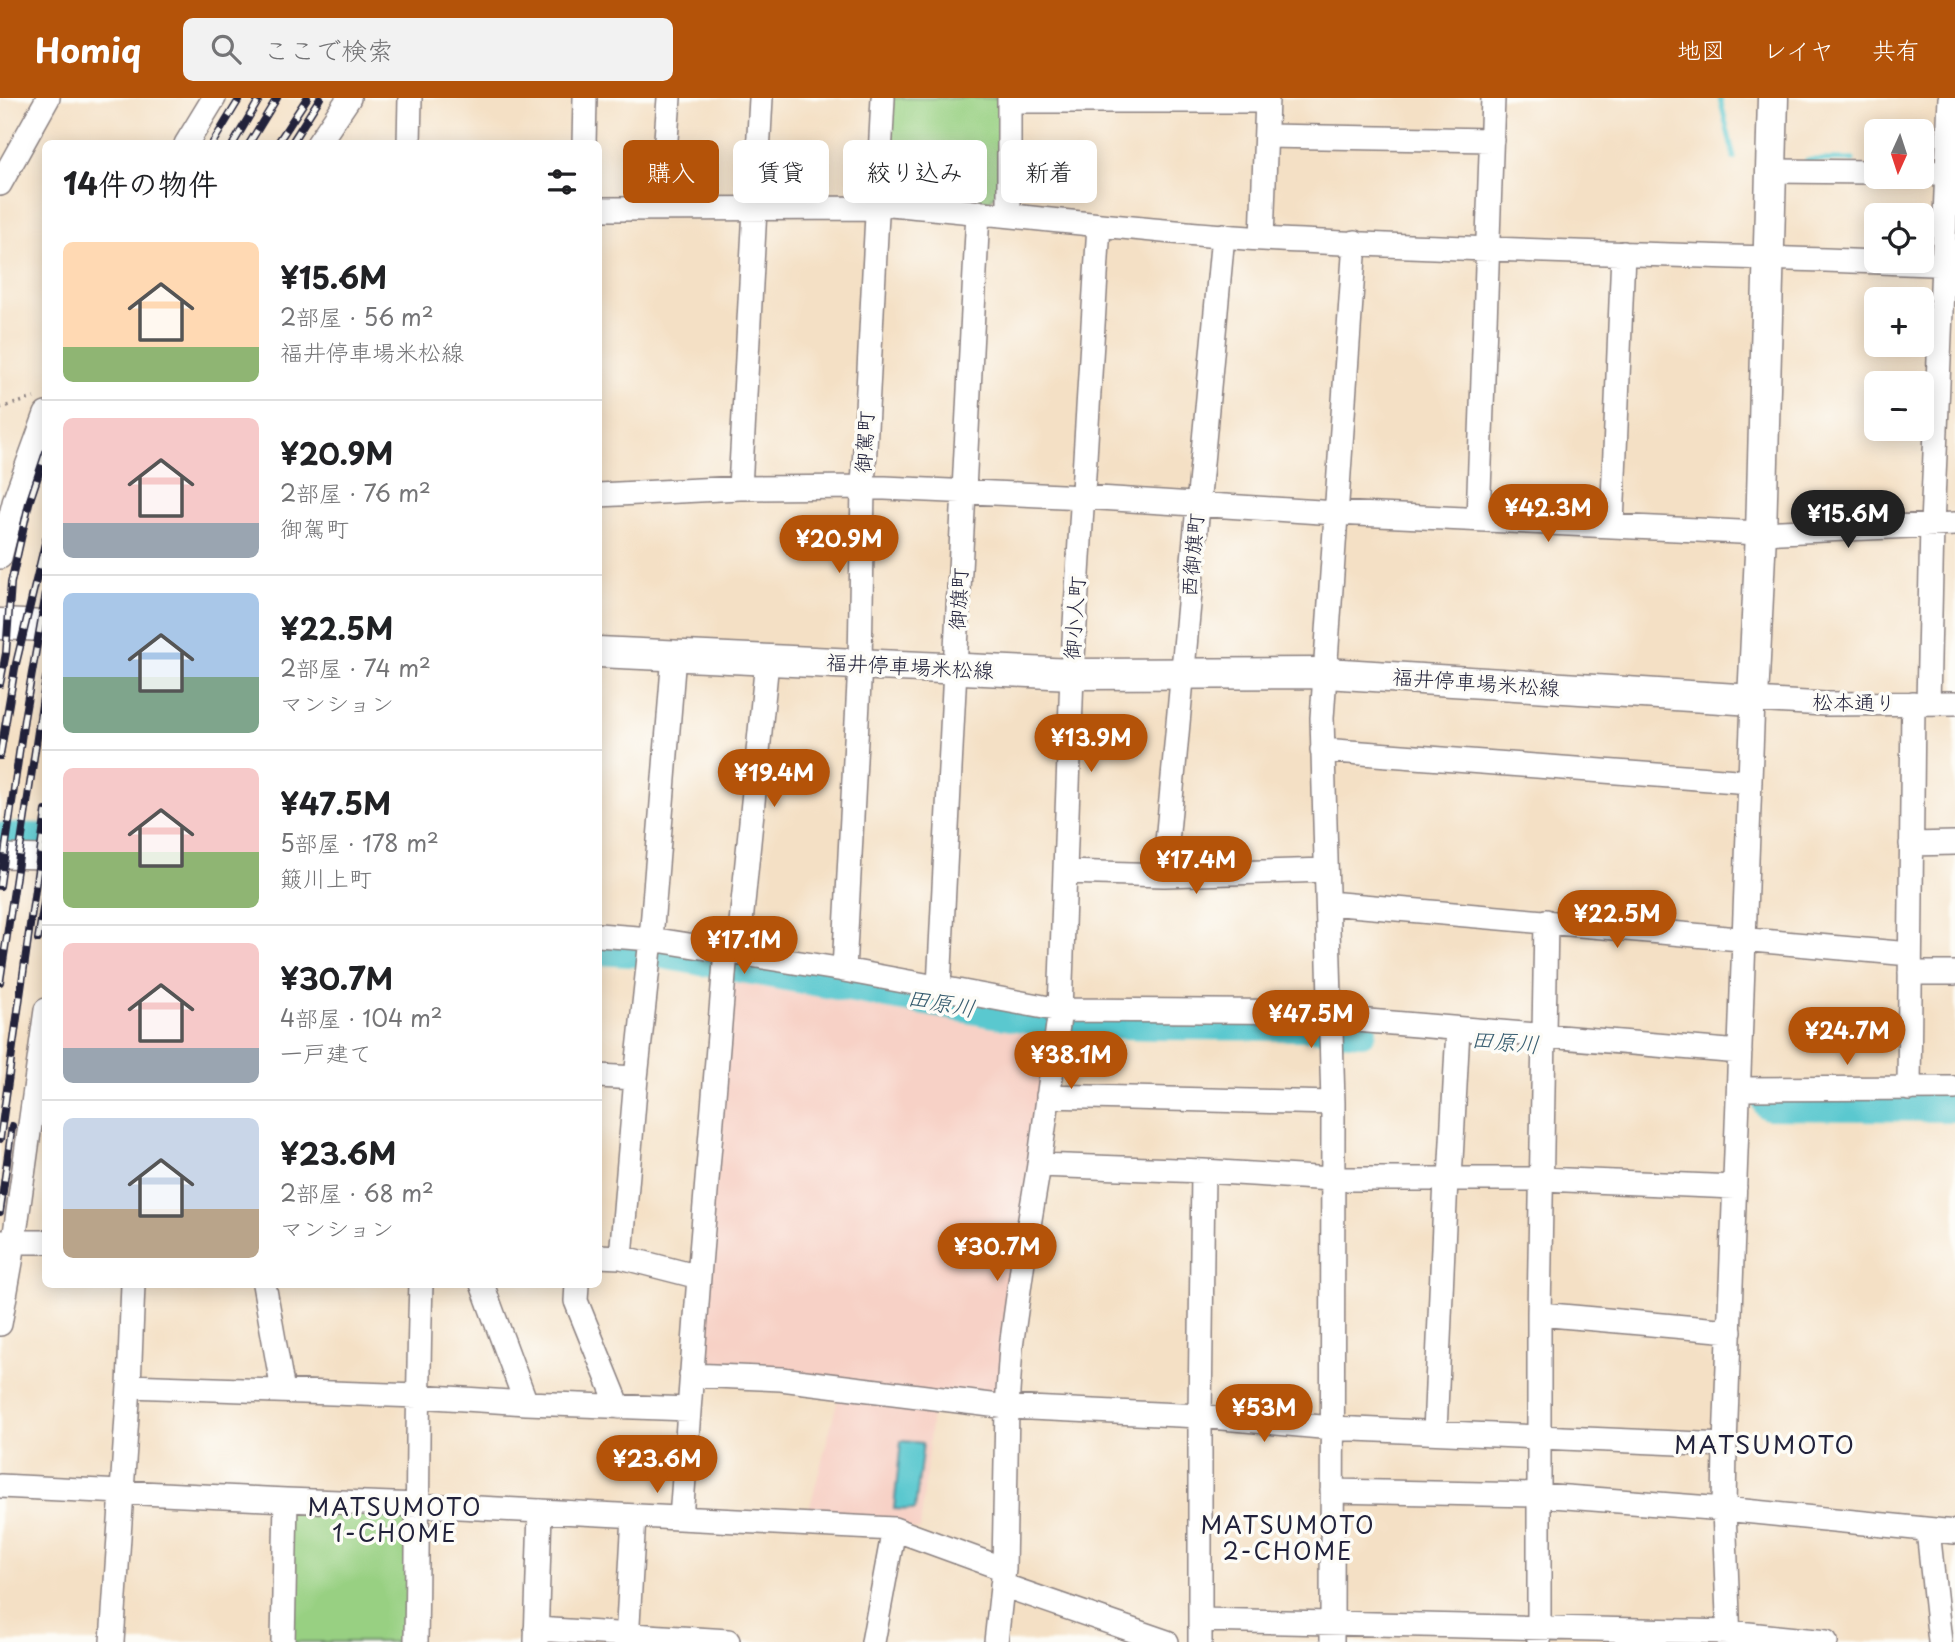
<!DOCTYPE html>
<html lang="ja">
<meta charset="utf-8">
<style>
:root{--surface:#fff;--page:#f2f2f2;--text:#202124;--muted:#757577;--line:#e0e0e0;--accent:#b45309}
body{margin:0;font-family:"Playpen Sans","Klee One",sans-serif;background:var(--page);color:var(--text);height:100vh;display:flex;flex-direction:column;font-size:26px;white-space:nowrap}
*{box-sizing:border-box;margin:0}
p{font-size:23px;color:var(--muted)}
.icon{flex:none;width:38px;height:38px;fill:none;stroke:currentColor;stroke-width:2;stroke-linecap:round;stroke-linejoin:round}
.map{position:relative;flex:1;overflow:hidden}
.sheet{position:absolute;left:42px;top:42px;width:560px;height:1148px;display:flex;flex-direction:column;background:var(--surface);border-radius:10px;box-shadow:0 4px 18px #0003}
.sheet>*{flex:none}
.hud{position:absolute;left:623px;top:42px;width:665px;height:63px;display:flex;gap:14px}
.needle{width:46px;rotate:183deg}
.tools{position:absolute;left:1864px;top:21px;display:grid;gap:14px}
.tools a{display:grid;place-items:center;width:70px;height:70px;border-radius:10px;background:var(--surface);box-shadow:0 4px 18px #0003;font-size:35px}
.price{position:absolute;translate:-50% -60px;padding:0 16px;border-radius:24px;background:var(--accent);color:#fff;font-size:23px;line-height:46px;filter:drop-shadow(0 2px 4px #0008)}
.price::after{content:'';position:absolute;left:50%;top:42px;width:21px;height:16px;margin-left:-10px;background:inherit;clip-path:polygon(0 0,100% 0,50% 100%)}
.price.selected{background:#222;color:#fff}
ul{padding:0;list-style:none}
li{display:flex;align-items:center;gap:21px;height:175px;padding:0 21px}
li+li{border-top:2px solid var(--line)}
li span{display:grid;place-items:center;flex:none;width:196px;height:140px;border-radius:10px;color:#555}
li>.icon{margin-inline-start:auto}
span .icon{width:84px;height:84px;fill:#fffc;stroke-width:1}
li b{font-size:30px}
h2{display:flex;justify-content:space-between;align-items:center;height:84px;padding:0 21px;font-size:30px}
.pill{padding:0 24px;border-radius:10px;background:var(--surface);box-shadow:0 4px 18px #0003;font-size:24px;line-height:63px}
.pill.selected{background:var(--accent);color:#fff}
header{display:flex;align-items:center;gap:42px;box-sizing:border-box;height:98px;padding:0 35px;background:var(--accent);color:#fff}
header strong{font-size:33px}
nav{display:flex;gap:38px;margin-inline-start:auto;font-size:24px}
.search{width:490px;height:63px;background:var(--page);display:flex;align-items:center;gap:18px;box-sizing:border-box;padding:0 24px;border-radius:10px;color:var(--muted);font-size:26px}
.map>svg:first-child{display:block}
.built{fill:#f7d1c6}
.green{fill:#98d082;stroke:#5d795e;stroke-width:2}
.water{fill:#5ac8cf;stroke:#3e7585;stroke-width:2}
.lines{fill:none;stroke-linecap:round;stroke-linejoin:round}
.stream{stroke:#5ac8cf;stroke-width:5}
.river{stroke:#5ac8cf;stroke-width:32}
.minor-casing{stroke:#8b8180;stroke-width:26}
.major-casing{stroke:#8b8180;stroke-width:33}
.path{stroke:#8b8180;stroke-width:3.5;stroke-dasharray:2 5;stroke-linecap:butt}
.minor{stroke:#fff;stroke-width:23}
.major{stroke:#fff;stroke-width:30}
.rail-casing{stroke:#22223b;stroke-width:8}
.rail{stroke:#fdfcf7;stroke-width:5;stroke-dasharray:16;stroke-linecap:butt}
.labels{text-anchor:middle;stroke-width:7;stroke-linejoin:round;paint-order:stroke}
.street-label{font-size:21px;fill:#22223b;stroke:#fdfcf7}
.water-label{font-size:23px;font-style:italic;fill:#365c6f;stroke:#fdfcf7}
.neighbourhood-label{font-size:23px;letter-spacing:2px;fill:#22223b;stroke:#fdfcf7}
.quarter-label{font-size:24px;letter-spacing:2px;fill:#22223b;stroke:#fdfcf7}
</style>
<header>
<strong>Homiq</strong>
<div class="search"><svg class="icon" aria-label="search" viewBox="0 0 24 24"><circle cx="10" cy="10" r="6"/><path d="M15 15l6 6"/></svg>ここで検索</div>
<nav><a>地図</a><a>レイヤ</a><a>共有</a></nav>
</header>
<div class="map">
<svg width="1955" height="1544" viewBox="0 0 1955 1544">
<rect width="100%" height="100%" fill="#fdfcf7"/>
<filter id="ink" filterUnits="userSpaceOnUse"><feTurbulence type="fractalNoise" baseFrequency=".0143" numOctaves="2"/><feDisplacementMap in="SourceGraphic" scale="14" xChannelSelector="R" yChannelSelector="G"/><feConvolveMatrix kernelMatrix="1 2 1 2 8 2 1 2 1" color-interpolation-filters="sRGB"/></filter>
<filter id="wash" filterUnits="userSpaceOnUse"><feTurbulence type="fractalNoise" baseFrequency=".00686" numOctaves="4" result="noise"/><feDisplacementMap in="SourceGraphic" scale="28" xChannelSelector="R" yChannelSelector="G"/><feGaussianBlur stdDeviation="1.57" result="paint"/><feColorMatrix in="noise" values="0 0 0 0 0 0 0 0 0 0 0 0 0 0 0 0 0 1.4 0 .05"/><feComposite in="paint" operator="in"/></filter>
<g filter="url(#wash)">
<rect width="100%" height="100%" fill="#f4e0c5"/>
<path class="built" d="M 733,875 L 1051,933 L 999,1292 L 993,1302 L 934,1296 L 920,1432 L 807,1420 L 842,1285 L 697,1271 Z"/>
<path class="green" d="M 892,0 L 1000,0 L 999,93 L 989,103 L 896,95 L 885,82 Z
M 286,1402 L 419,1407 L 416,1544 L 283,1544 Z"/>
<path class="water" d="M 901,1343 L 923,1345 L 915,1412 L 894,1411 Z"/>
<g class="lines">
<path class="stream" d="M 1720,0 L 1734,60
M 1807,62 L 1853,62"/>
<path class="river" d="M 0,740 L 46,741
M 598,851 L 663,855 L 1045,923 L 1159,926 L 1314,927 L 1361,932
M 1769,1006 L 1955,1008"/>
</g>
</g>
<g filter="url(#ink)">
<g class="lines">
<defs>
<path id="minor" d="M 1009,0 L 1009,117
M 1009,3 L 1267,3
M 1266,38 L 1492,42
M 186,46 L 214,0
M 318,46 L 349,0
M 409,46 L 410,0
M 584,46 L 585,0
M 1771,73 L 1876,74
M 1922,75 L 1955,74
M 0,86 L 48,0
M 661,110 L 669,0
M 598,111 L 877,110 L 889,106 C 1014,117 1138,133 1263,141 C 1493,154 1724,157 1955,167
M 1262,141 L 1267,0
M 740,390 L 761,0
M 598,397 L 740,390 L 863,389 L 1083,399 L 1336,415 L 1761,435 L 1955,426
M 1478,421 L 1493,0
M 1612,427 L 1623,155
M 0,459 L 15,401 L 46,316
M 1928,605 L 1932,427 L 1950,0
M 1322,652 L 1750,684
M 1911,746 L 1955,745
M 0,758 L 46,759
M 1066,774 L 1164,777 L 1326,772
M 1164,777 L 1223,137
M 1328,805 L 1910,856
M 598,837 L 651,841 L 844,872 L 1060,912 L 1332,914
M 738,855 L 767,563
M 844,872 L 860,566 L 863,389 L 883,0
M 1910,875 L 1955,875
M 939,889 L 978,114
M 1332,920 L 1740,954
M 598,978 L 636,980
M 1739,991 L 1955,990
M 1909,991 L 1913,605
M 1048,998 L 1333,1005
M 1039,1067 L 1203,1073 L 1332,1081 L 1542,1081 L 1735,1089
M 1450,1081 L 1458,931
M 0,1144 L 46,1144
M 598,1158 L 621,1159 L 699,1179 L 681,1420
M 621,1159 L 636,980 L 651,841 L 674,557
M 699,1179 L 726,853
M 264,1186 L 283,1293
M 482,1186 L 526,1305
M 577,1186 L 576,1203 L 619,1309
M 1539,1216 L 1730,1233
M 0,1226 L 11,1164 L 46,912
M 691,1277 L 781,1281 L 1007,1309 L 1200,1318 L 1332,1330 L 1725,1347
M 129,1288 L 418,1298 L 526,1305 L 689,1311
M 1435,1334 L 1446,1081
M 0,1388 L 286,1402 L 419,1407 L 894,1431 L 1004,1471
M 1332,1393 L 1540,1397 L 1724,1411 L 1955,1434
M 1928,1432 L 1940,1544
M 1002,1487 L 1167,1544
M 1200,1522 L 1729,1534 L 1826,1544
M 536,1531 L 728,1543
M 112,1544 L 129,1288 L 133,1186
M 283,1544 L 286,1402
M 416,1544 C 418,1425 417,1306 421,1186
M 536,1544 L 540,1413
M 627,1544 L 634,1418
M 873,1544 L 894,1431
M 996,1544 L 1004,1471 L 1007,1309 L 1011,1249 L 1023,1163 L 1039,1067 L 1060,912 L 1072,576 L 1099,127
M 1200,1544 L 1200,1318 L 1203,1073
M 1332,1544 L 1333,1005 L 1322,620 L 1355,144
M 1539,1544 L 1539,1216 L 1546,823
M 1729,1544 L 1724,1411 L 1725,1347 L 1753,602 L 1825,606 L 1955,605"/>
<path id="major" d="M 0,526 L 46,528
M 598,554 L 1072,576 L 1326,575 L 1753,602 L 1761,435 L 1773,0"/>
</defs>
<use href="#minor" class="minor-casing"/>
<use href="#major" class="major-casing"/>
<path class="path" d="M 0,310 L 34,300"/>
<use href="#minor" class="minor"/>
<use href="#major" class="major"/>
<defs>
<path id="rail" d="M 212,46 L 240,0
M 233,46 L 260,0
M 249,46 L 277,0
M 277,46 L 307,0
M 291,46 L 320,0
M 0,586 L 6,555 L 11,485 L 29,405 L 46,354
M 0,658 L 15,570 L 46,441
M 0,788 L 24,621 L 46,495
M 38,841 L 46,793
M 0,884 L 46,580
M 0,1041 L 46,713
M 0,1114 L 12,1028"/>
</defs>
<use href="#rail" class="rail-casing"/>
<use href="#rail" class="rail"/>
</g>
</g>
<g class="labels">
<g class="street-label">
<text transform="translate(865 344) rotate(-87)" y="7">御駕町</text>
<text transform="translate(1193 457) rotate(-85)" y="7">西御旗町</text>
<text transform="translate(959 501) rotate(-87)" y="7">御旗町</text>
<text transform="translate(1075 520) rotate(-86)" y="7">御小人町</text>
<text transform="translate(910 569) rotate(3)" y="7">福井停車場米松線</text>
<text transform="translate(1476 585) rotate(4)" y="7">福井停車場米松線</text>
<text transform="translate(1854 605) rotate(1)" y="7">松本通り</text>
</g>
<g class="water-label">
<text transform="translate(941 905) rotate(10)" y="8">田原川</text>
<text transform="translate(1505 944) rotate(5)" y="8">田原川</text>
</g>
<g class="neighbourhood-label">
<text x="395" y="1418">MATSUMOTO<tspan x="395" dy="26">1-CHOME</tspan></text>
<text x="1288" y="1436">MATSUMOTO<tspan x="1288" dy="26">2-CHOME</tspan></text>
</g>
<g class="quarter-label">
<text x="1765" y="1356">MATSUMOTO</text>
</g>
</g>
</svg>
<div class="tools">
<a><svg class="needle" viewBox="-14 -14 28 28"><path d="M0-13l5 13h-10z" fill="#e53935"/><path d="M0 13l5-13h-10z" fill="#757577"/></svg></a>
<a><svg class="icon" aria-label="locate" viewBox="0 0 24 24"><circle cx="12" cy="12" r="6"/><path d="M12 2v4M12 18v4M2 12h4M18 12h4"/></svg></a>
<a>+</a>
<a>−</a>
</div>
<b class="price" style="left:1548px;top:446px">¥42.3M</b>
<b class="price selected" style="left:1848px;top:452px">¥15.6M</b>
<b class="price" style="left:839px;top:477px">¥20.9M</b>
<b class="price" style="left:1091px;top:676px">¥13.9M</b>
<b class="price" style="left:774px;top:711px">¥19.4M</b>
<b class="price" style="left:1196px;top:798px">¥17.4M</b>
<b class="price" style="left:1617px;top:852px">¥22.5M</b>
<b class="price" style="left:744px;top:878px">¥17.1M</b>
<b class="price" style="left:1311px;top:952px">¥47.5M</b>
<b class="price" style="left:1847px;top:969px">¥24.7M</b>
<b class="price" style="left:1071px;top:993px">¥38.1M</b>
<b class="price" style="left:997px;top:1185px">¥30.7M</b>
<b class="price" style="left:1264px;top:1346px">¥53M</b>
<b class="price" style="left:657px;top:1397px">¥23.6M</b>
<div class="hud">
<a class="pill selected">購入</a>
<a class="pill">賃貸</a>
<a class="pill">絞り込み</a>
<a class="pill">新着</a>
</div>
<section class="sheet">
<h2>14件の物件<svg class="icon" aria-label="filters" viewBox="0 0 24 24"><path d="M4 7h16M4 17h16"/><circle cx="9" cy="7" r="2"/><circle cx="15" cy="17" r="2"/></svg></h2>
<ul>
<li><span style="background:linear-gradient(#ffd9b3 75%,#8fb573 0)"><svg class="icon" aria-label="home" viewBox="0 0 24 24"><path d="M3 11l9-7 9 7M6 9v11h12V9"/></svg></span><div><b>¥15.6M</b><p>2部屋 · 56 m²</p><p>福井停車場米松線</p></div></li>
<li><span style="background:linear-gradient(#f6c9c9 75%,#9aa5b1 0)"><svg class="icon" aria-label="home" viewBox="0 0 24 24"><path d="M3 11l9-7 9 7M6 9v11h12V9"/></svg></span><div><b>¥20.9M</b><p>2部屋 · 76 m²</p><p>御駕町</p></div></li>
<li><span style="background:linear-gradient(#a9c7e8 60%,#7fa58c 0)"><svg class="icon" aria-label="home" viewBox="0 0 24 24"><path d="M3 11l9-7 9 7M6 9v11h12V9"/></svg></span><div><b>¥22.5M</b><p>2部屋 · 74 m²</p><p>マンション</p></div></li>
<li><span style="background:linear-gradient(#f6c9c9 60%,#8fb573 0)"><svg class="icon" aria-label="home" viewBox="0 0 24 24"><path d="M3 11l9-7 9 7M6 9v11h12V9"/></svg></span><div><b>¥47.5M</b><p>5部屋 · 178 m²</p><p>簸川上町</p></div></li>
<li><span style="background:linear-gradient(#f6c9c9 75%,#9aa5b1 0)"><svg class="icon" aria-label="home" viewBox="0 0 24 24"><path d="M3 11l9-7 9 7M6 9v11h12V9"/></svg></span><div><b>¥30.7M</b><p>4部屋 · 104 m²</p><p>一戸建て</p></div></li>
<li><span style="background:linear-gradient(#c9d6e8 65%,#b9a48a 0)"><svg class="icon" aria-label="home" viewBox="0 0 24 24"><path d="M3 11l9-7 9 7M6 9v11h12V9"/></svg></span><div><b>¥23.6M</b><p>2部屋 · 68 m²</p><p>マンション</p></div></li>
</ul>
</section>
</div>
